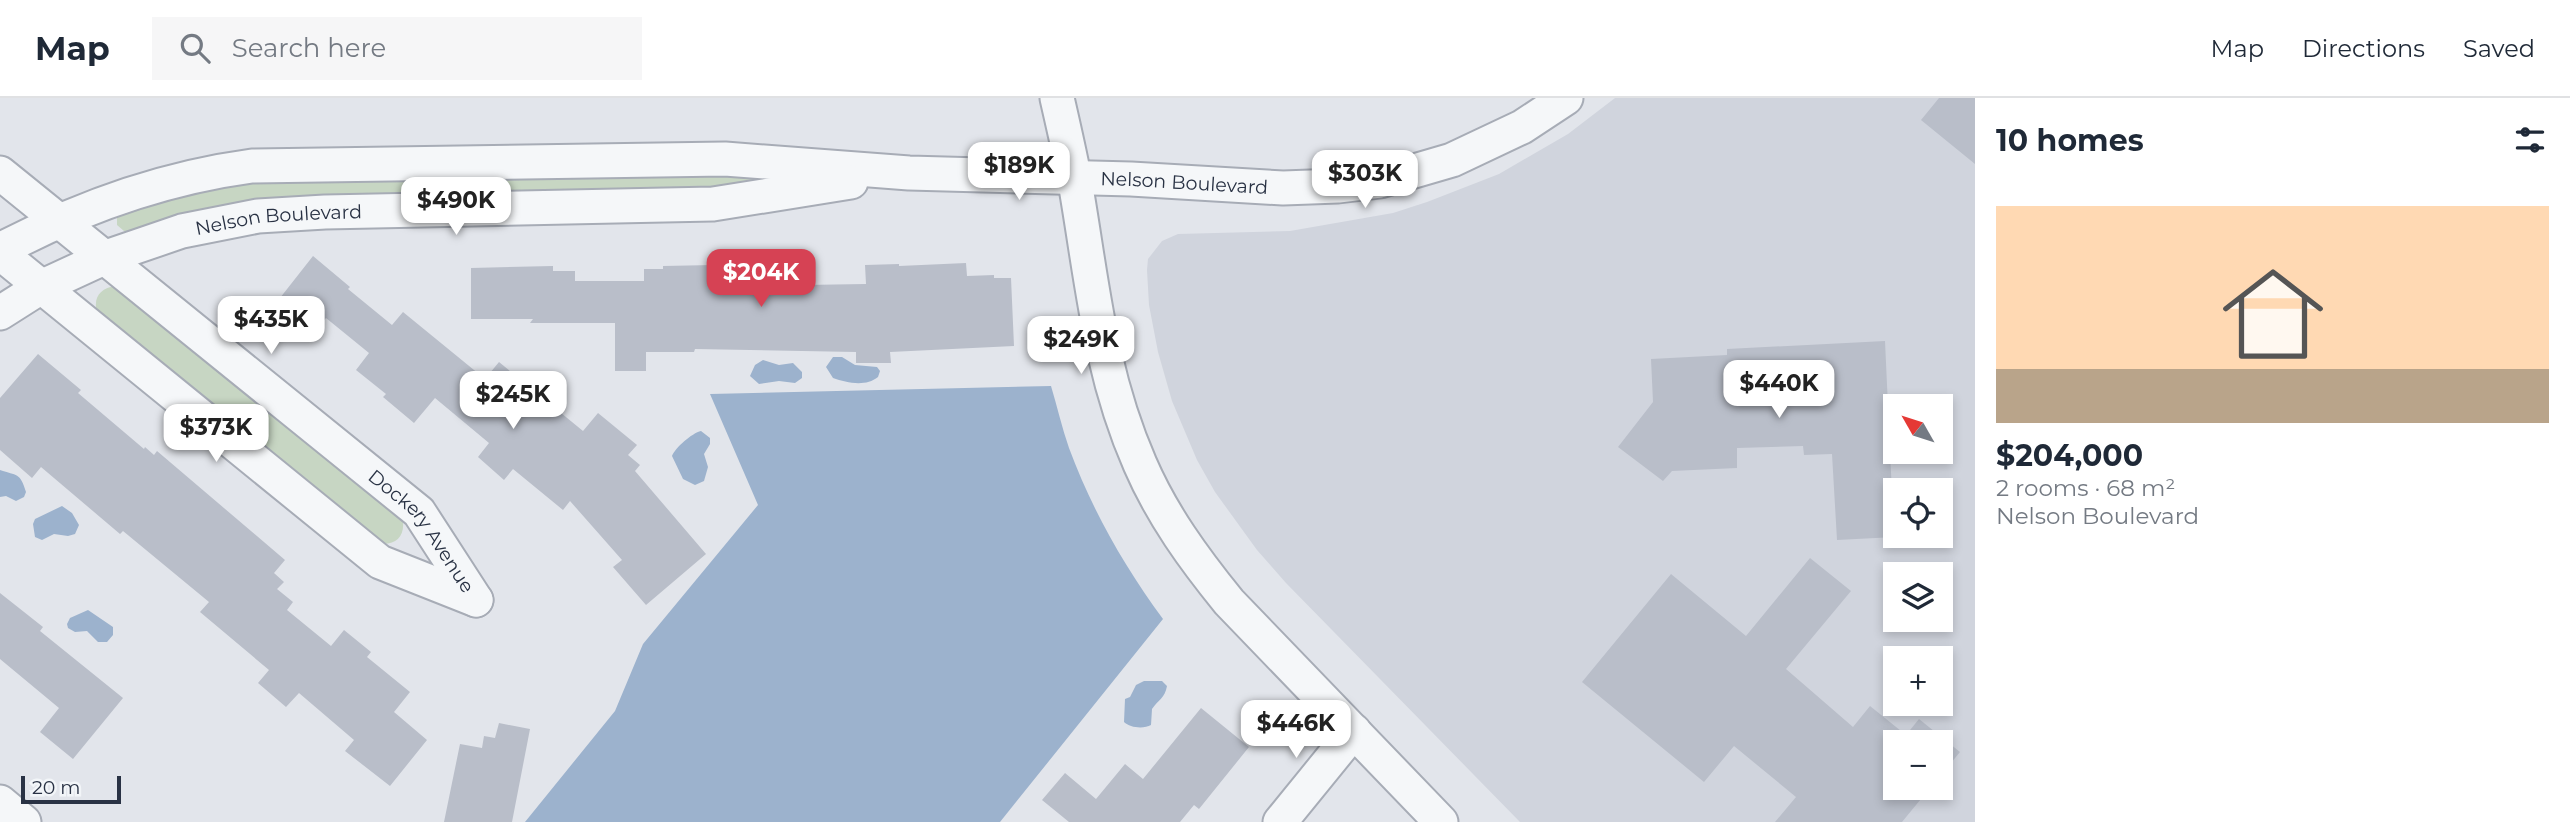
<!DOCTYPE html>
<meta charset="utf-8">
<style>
:root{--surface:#fff;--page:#f6f6f7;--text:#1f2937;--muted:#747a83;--line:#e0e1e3;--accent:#d64254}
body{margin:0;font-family:Montserrat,sans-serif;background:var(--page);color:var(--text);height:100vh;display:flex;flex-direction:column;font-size:26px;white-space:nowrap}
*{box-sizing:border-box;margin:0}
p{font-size:23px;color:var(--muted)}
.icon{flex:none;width:38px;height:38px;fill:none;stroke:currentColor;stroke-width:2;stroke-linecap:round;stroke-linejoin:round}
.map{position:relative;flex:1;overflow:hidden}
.sheet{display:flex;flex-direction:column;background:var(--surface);width:595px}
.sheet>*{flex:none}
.needle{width:46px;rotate:309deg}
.fabs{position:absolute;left:1883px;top:296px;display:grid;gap:14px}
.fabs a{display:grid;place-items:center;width:70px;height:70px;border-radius:0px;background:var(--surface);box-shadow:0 4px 10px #0003;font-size:35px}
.scale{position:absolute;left:21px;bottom:18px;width:100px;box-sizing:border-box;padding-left:7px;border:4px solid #293244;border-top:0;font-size:19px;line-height:24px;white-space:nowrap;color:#293244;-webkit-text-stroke:5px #f2f5f8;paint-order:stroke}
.price{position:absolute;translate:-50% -60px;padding:0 16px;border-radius:14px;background:#fff;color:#222;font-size:23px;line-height:46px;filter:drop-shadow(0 2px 4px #0008)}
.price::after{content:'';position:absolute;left:50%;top:42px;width:21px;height:16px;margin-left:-10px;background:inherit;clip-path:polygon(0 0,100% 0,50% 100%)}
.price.selected{background:var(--accent);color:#fff}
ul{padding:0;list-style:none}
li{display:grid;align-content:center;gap:14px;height:371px;padding:0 21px}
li+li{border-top:2px solid var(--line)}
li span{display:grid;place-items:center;height:217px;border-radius:0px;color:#555}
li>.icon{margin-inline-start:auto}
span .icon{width:126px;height:126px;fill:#fffc;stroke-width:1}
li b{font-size:30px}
h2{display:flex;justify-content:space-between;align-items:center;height:84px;padding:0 21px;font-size:30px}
header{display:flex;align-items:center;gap:42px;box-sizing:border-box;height:98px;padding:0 35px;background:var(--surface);border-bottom:2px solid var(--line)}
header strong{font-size:33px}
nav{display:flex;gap:38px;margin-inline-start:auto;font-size:24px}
.search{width:490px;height:63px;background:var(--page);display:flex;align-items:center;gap:18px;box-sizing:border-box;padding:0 24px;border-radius:0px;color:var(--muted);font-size:26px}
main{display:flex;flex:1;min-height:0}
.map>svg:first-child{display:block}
.built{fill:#d0d4dd;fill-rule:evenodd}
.green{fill:#c7d6c3}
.water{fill:#9cb2cd}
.building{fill:#b9bec9}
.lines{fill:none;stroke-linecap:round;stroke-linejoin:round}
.street-casing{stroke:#a7acb6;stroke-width:37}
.street{stroke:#f5f7f9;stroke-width:33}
.labels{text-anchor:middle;stroke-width:5;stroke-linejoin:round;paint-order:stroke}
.street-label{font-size:19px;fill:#293244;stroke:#f2f5f8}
</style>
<header>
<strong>Map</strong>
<div class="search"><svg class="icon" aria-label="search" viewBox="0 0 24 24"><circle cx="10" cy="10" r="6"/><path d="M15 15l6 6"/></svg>Search here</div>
<nav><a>Map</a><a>Directions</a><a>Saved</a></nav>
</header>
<main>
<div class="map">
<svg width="1975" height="724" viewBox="0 0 1975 724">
<rect width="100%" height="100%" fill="#e2e5eb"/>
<path class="built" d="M 1615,0 L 1975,0 L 1975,724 L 1520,724 L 1286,485 L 1257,452 L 1215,394 L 1197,362 L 1172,303 L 1158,254 L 1149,207 L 1147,172 L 1148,161 L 1162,143 L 1178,136 L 1290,133 L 1393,115 L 1427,104 L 1499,76 L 1568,36 ZM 1895,308 L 1941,308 L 1941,354 L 1895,354 ZM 1895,392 L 1941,392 L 1941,438 L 1895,438 ZM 1895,476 L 1941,476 L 1941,522 L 1895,522 ZM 1895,560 L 1941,560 L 1941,606 L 1895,606 ZM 1895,644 L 1941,644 L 1941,690 L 1895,690 Z"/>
<path class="green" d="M 354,76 L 782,78 L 706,91 L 253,103 L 196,112 L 130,134 L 124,133 L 117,127 L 117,117 L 216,86 Z
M 116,188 L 402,419 C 407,438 395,449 377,445 L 98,217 C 92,201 99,190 116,188 Z"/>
<path class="water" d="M 833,259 L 842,259 L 855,267 L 877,269 L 880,273 L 878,279 C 866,289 847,285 833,280 L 826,269 Z
M 763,262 L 779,267 L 793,265 L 802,274 L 802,280 L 795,285 L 779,283 L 759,286 L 750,278 L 755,267 Z
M 1051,288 C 1057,308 1062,330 1069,350 C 1092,412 1124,468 1163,521 L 1000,724 L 525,724 L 615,613 L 643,546 L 758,407 L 710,296 Z
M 701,333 L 710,340 L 710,346 L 704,356 L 708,369 L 704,383 L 695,387 L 683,381 L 672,358 C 675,350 692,335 701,333 Z
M 0,372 C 17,378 20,374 26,394 L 24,399 L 16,403 L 6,398 L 0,399 Z
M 62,408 L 72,415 L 79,427 L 75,436 L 68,438 L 54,436 L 42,442 L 35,439 L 33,426 L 35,421 Z
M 88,512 L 113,529 L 113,537 L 107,544 L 98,544 L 87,533 L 75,534 L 68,530 L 67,526 L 70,520 Z
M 1144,583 L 1162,583 L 1167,588 C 1165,600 1158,602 1152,611 L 1151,627 C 1144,631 1130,630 1124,624 L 1125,601 L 1130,599 L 1136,587 Z"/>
<path class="building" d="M 1939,0 L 1975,0 L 1975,66 L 1921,22 Z
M 313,158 L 350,189 L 348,191 L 392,227 L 403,214 L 485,281 L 499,264 L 583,333 L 598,315 L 637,347 L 628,357 L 640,367 L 635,373 L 706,456 L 646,507 L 613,469 L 622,462 L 570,403 L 563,412 L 513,371 L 504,382 L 478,359 L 489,345 L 435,300 L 414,325 L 383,299 L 386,296 L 356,272 L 369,255 L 326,220 L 317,230 L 280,200 Z
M 966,165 L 967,178 L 994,177 L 994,180 L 1011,180 L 1014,248 L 890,254 L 891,265 L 856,265 L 856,254 L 695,251 L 694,254 L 646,254 L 646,273 L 615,273 L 615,225 L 530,225 L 533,221 L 471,221 L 471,170 L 553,168 L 553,173 L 575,173 L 575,183 L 644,183 L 644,171 L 663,171 L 663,168 L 763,166 L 762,178 L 791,179 L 791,183 L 803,183 L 803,187 L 866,186 L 865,167 L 899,166 L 899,168 Z
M 1885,243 L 1892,396 L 1895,396 L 1895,439 L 1837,442 L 1832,356 L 1804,357 L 1803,348 L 1737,350 L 1737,370 L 1672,373 L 1663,383 L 1618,349 L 1653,304 L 1651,261 L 1727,257 L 1727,251 Z
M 38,256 L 81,292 L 78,295 L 144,351 L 145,349 L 154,357 L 157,353 L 285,462 L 274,475 L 284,484 L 277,491 L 293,504 L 287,512 L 331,548 L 344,532 L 371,554 L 367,559 L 410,594 L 394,614 L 427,642 L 390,688 L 345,653 L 354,642 L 299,595 L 286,609 L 258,585 L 269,572 L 200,514 L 209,504 L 123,433 L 120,436 L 41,369 L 32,380 L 0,352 L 0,300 Z
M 1810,460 L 1851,493 L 1786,571 L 1853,629 L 1870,608 L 1906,637 L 1919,621 L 1960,654 L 1941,677 L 1941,644 L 1895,644 L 1895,690 L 1930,690 L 1902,724 L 1775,724 L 1796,699 L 1734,648 L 1704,684 L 1582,584 L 1671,476 L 1746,538 Z
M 0,495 L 43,529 L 40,533 L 123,600 L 73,661 L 40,634 L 59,610 L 0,561 Z
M 1201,610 L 1249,649 L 1199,711 L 1194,707 L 1180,724 L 1069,724 L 1042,702 L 1065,675 L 1096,701 L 1125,666 L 1143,681 Z
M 499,625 L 530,631 L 512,724 L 444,724 L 460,646 L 482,650 L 484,638 L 495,640 Z"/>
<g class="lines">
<defs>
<g id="street">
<path d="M 1057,0 C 1063,26 1069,52 1074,78 C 1092,179 1098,270 1140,366 C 1162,417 1194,461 1229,504 L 1441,724"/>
<path id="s1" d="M 0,75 L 419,414 L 476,502"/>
<path id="s2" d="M 0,152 C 79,110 163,80 252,68 L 725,61 L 909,75 L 1131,81 L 1283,90 L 1338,88 L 1380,83 L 1452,62 L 1522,29 L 1566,0"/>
<path d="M 0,155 L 380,464 L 476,502"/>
<path id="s3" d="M 0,215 L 41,189 L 106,159 L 182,133 L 258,118 L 325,114 L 713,106 L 851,84"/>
<path d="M 0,704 L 24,724"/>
<path d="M 1280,724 L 1354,633"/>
</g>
</defs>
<use href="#street" class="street-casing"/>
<use href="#street" class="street"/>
</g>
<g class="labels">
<g class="street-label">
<text dy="7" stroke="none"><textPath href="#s2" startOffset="1200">Nelson Boulevard</textPath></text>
<text dy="7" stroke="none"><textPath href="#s3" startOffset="298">Nelson Boulevard</textPath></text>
<text dy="7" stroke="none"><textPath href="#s1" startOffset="555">Dockery Avenue</textPath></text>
</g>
</g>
</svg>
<div class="fabs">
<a><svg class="needle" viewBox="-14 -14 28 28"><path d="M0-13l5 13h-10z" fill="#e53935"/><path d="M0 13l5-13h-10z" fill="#747a83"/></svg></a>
<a><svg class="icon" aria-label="locate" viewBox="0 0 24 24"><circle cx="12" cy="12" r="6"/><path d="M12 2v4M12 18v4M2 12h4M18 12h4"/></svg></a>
<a><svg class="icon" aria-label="layers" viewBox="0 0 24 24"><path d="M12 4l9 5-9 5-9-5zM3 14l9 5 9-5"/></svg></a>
<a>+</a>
<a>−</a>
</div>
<div class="scale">20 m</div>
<b class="price" style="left:1019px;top:104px">$189K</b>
<b class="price" style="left:1365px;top:112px">$303K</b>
<b class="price" style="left:456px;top:139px">$490K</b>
<b class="price selected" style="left:761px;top:211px">$204K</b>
<b class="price" style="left:271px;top:258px">$435K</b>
<b class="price" style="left:1081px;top:278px">$249K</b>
<b class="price" style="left:1779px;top:322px">$440K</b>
<b class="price" style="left:513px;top:333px">$245K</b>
<b class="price" style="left:216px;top:366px">$373K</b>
<b class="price" style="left:1296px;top:662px">$446K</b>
</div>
<section class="sheet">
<h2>10 homes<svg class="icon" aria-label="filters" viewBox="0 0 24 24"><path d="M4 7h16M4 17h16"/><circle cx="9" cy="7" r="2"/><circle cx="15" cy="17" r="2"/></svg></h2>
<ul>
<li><span style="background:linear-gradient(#ffd9b3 75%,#b9a48a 0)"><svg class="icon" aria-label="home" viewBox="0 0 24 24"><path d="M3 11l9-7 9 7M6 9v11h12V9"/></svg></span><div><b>$204,000</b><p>2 rooms · 68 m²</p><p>Nelson Boulevard</p></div></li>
</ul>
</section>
</main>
